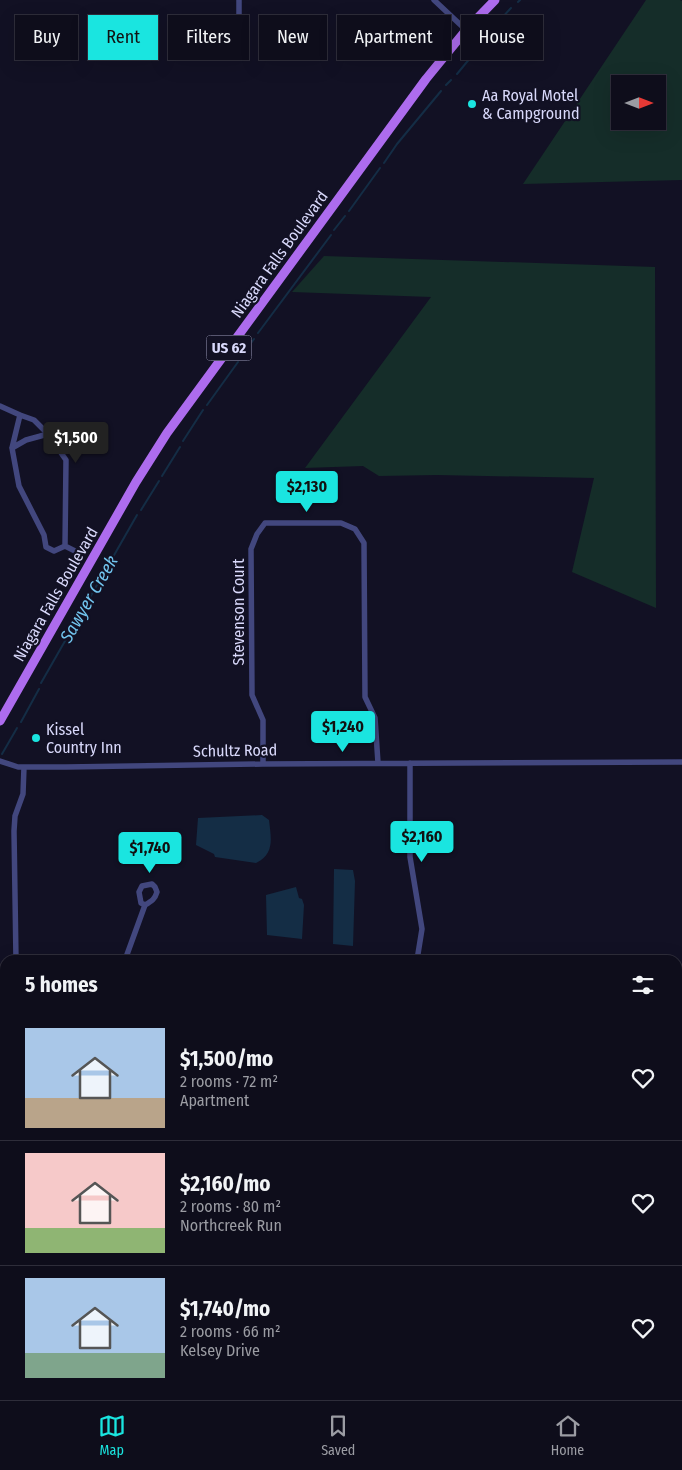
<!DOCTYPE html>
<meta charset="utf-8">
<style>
:root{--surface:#0e0d1b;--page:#1c1b28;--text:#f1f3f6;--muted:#9b9ca3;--line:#2e2d3a;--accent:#1ae5e0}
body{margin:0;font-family:"Fira Sans Condensed",sans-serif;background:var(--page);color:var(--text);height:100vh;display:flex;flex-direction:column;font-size:19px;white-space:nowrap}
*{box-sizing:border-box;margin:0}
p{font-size:16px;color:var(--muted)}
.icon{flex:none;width:28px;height:28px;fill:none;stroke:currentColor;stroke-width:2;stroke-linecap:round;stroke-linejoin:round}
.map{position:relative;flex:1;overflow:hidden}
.panel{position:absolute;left:0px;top:955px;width:682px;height:445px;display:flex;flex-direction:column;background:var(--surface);border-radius:15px 15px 0 0;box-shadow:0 5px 20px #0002,0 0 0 1px var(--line)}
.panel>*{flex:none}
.hud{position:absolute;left:15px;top:15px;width:652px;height:45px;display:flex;gap:10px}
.needle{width:32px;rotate:90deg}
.controls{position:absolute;left:611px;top:75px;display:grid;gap:10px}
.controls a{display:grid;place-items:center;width:55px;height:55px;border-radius:0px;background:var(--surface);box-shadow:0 5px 20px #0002,0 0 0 1px var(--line);font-size:25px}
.price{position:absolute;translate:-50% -42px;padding:0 11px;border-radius:5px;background:var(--accent);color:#111;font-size:16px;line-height:32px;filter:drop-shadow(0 1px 2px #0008)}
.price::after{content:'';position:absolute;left:50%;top:30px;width:15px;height:11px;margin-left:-8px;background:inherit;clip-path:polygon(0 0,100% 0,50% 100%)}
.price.on{background:#222;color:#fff}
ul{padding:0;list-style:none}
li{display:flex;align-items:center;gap:15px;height:125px;padding:0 25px}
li+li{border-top:1px solid var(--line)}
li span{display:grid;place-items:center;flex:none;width:140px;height:100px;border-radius:0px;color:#555}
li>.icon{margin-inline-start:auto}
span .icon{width:60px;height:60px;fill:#fffc;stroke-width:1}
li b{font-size:21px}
h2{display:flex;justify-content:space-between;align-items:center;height:60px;padding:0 25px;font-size:21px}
.tag{padding:0 18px;border-radius:0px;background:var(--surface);box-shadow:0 5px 20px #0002,0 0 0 1px var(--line);font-size:18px;line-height:45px}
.tag.on{background:var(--accent);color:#111}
.menu{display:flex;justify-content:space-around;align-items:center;height:70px;border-top:1px solid var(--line);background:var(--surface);font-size:14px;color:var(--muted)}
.menu a{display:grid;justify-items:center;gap:2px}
.menu .on{color:var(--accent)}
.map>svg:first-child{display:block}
.green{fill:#152d29;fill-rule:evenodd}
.water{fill:#142d45}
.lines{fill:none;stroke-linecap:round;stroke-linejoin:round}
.stream{stroke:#142d45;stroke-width:2}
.street{stroke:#42477e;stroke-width:5.5}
.primary{stroke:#ad6cee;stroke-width:9}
.poi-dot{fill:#1ae5e0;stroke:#121124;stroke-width:2}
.labels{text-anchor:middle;stroke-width:4.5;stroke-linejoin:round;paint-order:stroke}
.shield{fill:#121124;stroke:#9d9dba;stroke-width:1}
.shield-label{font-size:15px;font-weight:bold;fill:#d9d9fb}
.poi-label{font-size:16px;fill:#d9d9fb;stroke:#121124;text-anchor:start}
.street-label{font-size:16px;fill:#d9d9fb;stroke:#121124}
.water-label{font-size:18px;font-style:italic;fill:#72c5ef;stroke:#121124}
</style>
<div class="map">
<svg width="682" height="1400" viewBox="0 0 682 1400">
<rect width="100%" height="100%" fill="#121124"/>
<path class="green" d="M 646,0 L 680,0 L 682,1 L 682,180 L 523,184 ZM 620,84 L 658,84 L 658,121 L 620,121 Z
M 324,256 L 655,267 L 656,608 L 572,572 L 594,478 L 437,475 L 379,476 L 363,466 L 305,468 L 431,297 L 292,292 Z"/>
<path class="water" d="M 262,815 L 269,820 C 271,838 275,854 256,863 L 215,857 L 214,854 L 196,845 L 198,818 Z
M 334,869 L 353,870 L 355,881 L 353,946 L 333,944 Z
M 296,887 L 299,898 L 302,899 L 304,905 L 302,939 L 267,935 L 266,895 Z"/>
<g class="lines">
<path class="stream" d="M 518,2 L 520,0
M 501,19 L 511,8
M 475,52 L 497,24
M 457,74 L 471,57
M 446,85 L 451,80
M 384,163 L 397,144 L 441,91
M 349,211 L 380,168
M 334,230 L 345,216
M 258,333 L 331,235
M 240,358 L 254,339
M 207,405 L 238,362
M 183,441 L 203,410
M 162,476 L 180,447
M 141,510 L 159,481
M 41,683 L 137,515
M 21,722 L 39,689
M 2,754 L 17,728"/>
<path class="street" d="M 434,0 L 466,30
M 239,30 L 239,0
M 0,406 L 20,415 L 12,448 L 19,486 L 44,535 L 46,547 L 54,551 L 65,546 L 81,554
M 20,415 L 34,420 L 48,434 L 66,460 L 65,546
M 12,448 L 26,440 L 48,434
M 0,761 L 18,767 L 66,767 L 263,764 L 682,762
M 410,763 L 410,857 L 422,929 L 417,960
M 263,764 L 263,720 L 252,695 L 251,549 L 257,534 L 265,523 L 341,523 L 355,529 L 364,543 L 365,697 L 375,718 L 378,763
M 16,960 L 14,831 L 15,816 L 23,794 L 24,767
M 125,960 L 145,905 C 152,901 155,899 157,892 L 155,887 L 152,884 L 142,886 L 139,892 L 141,903 L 145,905
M 21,1395 L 21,1400
M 200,1395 L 200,1400"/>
<path class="primary" d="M 0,721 L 136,482 L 167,433 L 426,79 L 466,30 L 495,0"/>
</g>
<g class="poi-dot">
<circle cx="472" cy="104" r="5"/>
<circle cx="36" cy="738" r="5"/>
</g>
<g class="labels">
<rect class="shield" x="206.5" y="335.5" width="45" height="25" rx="4"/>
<g class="shield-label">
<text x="229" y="353">US 62</text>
</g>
<g class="poi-label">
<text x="482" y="101">Aa Royal Motel<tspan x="482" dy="18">&amp; Campground</tspan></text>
<text x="46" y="735">Kissel<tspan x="46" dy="18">Country Inn</tspan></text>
</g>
<g class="street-label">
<text transform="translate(279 254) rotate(-54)" y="6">Niagara Falls Boulevard</text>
<text transform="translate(55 594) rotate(-60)" y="6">Niagara Falls Boulevard</text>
<text transform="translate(238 612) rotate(-90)" y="6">Stevenson Court</text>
<text transform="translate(235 750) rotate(-1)" y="6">Schultz Road</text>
</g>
<g class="water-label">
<text transform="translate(89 599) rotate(-60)" y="6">Sawyer Creek</text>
</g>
</g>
</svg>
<div class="controls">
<a><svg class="needle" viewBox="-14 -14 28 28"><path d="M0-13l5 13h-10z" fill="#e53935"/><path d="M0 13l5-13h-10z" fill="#9b9ca3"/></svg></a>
</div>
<b class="price on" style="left:76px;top:464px">$1,500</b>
<b class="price" style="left:307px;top:513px">$2,130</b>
<b class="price" style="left:343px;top:753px">$1,240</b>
<b class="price" style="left:422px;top:863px">$2,160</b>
<b class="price" style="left:150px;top:874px">$1,740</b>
<div class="hud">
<a class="tag">Buy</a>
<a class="tag on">Rent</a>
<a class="tag">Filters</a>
<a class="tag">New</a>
<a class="tag">Apartment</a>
<a class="tag">House</a>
</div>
<section class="panel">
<h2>5 homes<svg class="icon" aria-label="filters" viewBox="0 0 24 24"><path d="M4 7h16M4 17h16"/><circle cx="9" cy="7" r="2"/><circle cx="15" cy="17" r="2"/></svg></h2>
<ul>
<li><span style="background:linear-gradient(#a9c7e8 70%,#b9a48a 0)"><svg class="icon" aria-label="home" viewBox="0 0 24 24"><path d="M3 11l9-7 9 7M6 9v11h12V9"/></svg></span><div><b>$1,500/mo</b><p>2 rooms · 72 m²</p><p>Apartment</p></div><svg class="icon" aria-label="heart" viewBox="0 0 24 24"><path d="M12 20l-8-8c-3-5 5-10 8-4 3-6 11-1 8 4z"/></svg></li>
<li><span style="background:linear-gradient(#f6c9c9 75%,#8fb573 0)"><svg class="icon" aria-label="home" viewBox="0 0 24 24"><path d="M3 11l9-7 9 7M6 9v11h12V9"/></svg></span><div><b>$2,160/mo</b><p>2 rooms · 80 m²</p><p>Northcreek Run</p></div><svg class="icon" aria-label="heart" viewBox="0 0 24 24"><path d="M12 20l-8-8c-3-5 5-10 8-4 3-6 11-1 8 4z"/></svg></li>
<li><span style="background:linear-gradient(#a9c7e8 75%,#7fa58c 0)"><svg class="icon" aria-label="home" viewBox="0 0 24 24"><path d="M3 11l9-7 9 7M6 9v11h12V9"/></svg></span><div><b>$1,740/mo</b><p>2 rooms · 66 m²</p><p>Kelsey Drive</p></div><svg class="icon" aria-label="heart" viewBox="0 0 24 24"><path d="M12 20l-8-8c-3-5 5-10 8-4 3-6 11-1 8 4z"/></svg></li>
</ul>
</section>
</div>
<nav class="menu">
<a class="on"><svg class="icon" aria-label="map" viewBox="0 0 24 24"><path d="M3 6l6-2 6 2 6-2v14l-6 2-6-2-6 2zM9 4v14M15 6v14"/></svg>Map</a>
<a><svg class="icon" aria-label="saved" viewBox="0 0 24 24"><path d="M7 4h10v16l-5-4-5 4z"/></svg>Saved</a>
<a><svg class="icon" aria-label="home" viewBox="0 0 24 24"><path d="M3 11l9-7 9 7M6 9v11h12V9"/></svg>Home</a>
</nav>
